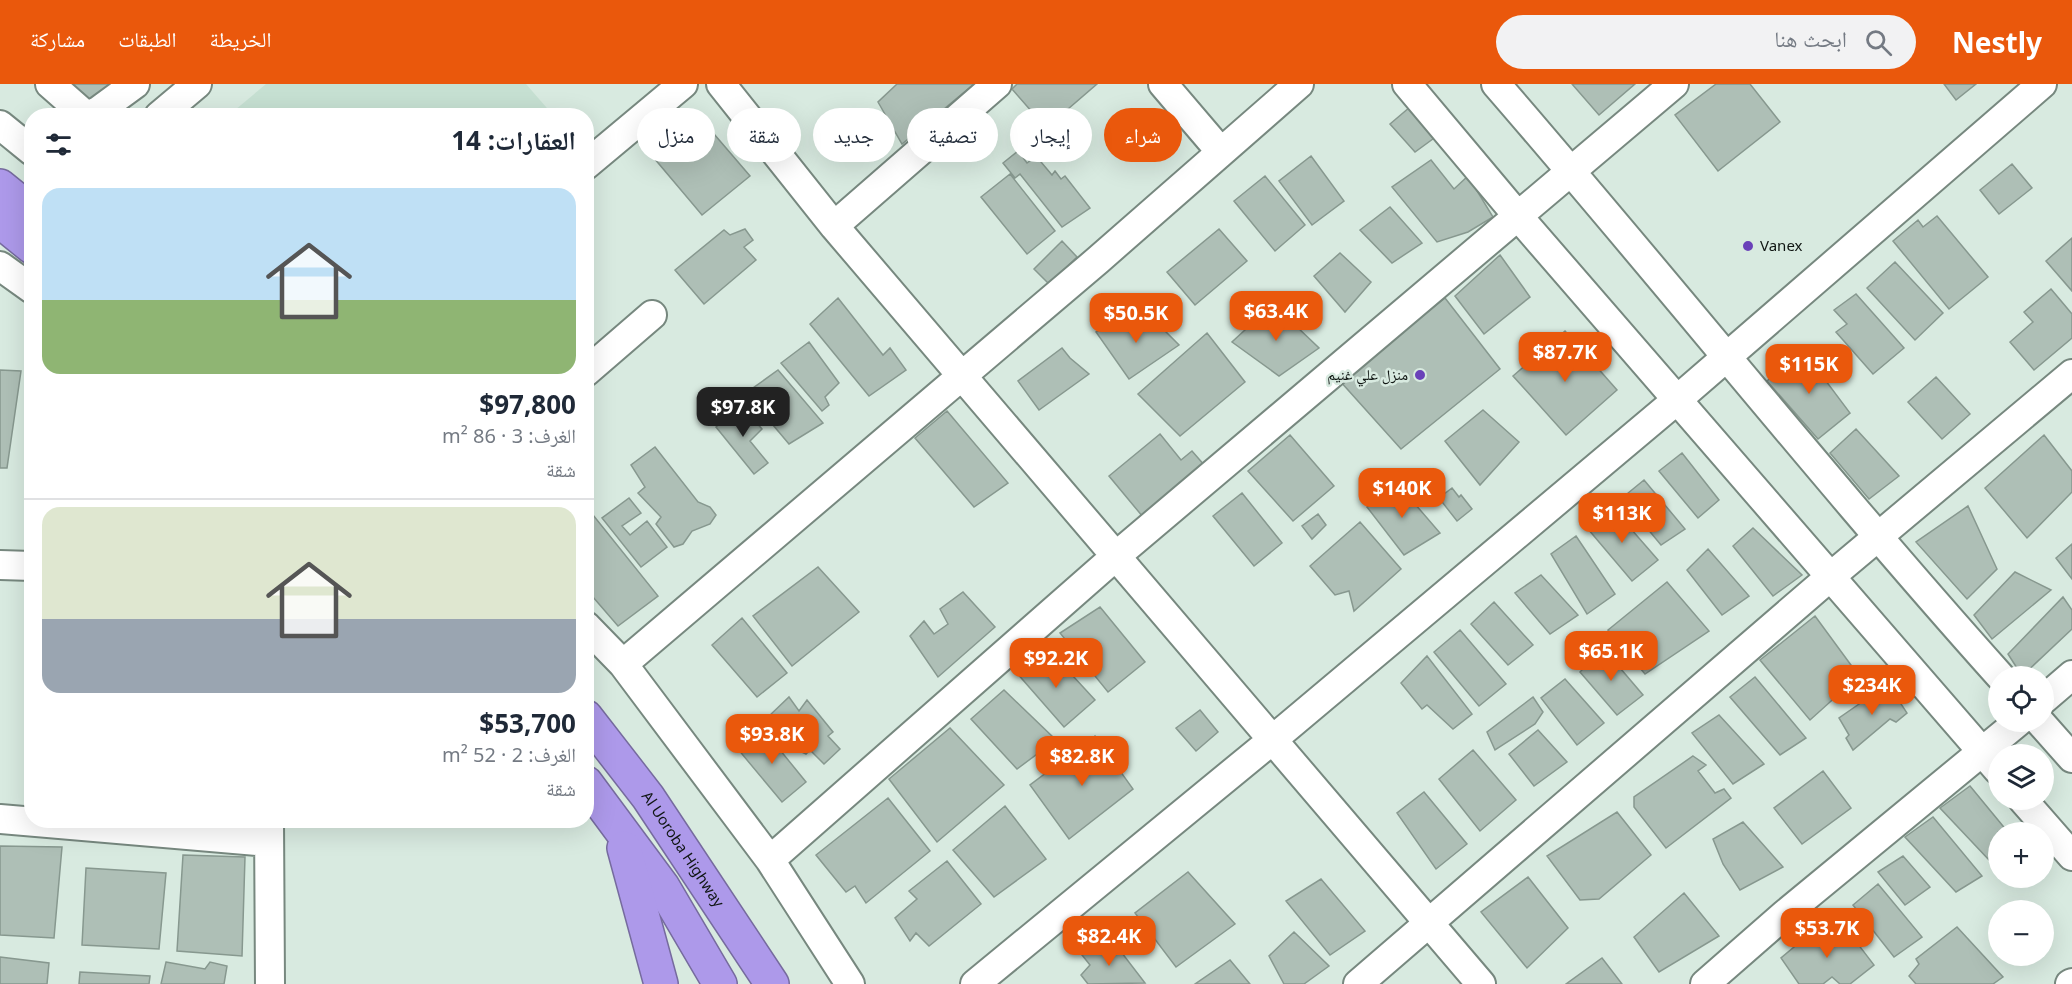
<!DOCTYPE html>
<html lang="ar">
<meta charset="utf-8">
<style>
:root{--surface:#fff;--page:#f2f2f3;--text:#1f2937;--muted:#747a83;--line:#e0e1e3;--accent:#ea580c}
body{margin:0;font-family:"Noto Sans","Noto Naskh Arabic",sans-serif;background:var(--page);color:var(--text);direction:rtl;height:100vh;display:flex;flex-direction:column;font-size:22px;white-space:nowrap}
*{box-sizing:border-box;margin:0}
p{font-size:20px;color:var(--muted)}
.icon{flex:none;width:33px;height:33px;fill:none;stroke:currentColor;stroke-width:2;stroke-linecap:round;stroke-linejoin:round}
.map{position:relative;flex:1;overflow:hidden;direction:ltr}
.sheet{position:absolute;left:24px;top:24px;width:570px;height:720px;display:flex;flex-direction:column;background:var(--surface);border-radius:24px;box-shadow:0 6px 24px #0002;direction:rtl}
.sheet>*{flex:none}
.banner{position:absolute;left:612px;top:24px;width:570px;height:54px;direction:rtl;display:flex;gap:12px}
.tools{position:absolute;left:1988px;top:582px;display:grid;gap:12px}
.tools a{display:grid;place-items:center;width:66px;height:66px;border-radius:50%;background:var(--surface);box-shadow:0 6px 24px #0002;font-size:30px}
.price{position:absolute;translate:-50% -51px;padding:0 14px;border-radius:12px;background:var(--accent);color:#fff;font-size:20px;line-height:39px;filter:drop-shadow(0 2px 3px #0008)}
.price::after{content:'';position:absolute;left:50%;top:36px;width:18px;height:14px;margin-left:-9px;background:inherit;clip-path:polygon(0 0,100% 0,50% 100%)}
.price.current{background:#222;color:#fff}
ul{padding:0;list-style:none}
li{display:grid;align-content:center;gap:12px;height:318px;padding:0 18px}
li+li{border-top:2px solid var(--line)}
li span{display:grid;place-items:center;height:186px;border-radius:18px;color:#555}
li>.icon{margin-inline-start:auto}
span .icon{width:108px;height:108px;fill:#fffc;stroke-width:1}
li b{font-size:26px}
h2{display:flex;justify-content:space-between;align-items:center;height:72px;padding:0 18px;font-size:26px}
.pill{padding:0 21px;border-radius:27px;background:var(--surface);box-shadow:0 6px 24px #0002;font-size:21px;line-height:54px}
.pill.current{background:var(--accent);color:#fff}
header{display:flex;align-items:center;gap:36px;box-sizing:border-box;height:84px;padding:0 30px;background:var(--accent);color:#fff}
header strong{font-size:28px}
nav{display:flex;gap:33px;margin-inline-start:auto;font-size:21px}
.search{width:420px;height:54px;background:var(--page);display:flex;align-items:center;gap:15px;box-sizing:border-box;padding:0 21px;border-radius:33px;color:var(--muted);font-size:22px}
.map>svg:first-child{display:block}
.built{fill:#c6e0d2}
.building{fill:#aebfb6;stroke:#87988f;stroke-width:1.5}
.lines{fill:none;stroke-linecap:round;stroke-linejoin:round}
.minor-casing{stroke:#77887f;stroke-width:32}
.highway-casing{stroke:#766b9e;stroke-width:36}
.minor{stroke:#fff;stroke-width:28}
.highway{stroke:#ad99ea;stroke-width:33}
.poi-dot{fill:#6a41b9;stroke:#d8eae0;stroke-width:2}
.labels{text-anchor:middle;stroke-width:5;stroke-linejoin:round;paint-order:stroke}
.poi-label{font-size:15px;fill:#0f1512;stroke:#d8eae0;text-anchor:start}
.street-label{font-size:15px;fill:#0f1512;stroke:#d8eae0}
</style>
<header>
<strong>Nestly</strong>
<div class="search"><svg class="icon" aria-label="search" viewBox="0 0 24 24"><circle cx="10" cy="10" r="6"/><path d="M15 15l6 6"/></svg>ابحث هنا</div>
<nav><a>الخريطة</a><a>الطبقات</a><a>مشاركة</a></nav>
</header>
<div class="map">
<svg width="2072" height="900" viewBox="0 0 2072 900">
<rect width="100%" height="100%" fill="#d8eae0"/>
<path class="built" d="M 266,0 L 526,0 L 553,31 L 229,31 Z"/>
<path class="building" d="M 69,0 L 109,0 L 91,20 Z
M 897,0 L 974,0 L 902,60 L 878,18 Z
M 1017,0 L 1097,0 L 1046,44 L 1012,5 Z
M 1572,0 L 1635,0 L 1599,31 Z
M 1716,0 L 1750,0 L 1780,38 L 1718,87 L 1675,31 Z
M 1944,0 L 1976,0 L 1956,16 Z
M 1410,23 L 1437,52 L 1415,68 L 1390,40 Z
M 702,36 L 750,92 L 702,131 L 654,74 Z
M 1018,67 L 1027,79 L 1036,72 L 1052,91 L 1055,87 L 1061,95 L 1065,92 L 1090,124 L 1062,143 L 1020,90 L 1015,94 L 1003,79 Z
M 1311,72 L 1344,117 L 1312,141 L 1279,97 Z
M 1431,76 L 1454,105 L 1468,92 L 1493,133 L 1468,148 L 1437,158 L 1392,103 Z
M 2012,80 L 2032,104 L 1999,130 L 1980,106 Z
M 1010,90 L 1055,147 L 1027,170 L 981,113 Z
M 1265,92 L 1305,141 L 1275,167 L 1234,117 Z
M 1390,123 L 1422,159 L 1392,179 L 1360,146 Z
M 1937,132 L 1988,193 L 1949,225 L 1893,157 L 1918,136 L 1923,143 Z
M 745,145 L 753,156 L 744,163 L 756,176 L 704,220 L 675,186 L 724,146 L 730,151 Z
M 1219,145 L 1247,177 L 1195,221 L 1167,188 Z
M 2072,154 L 2072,207 L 2046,177 Z
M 1062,157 L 1077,173 L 1049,200 L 1034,185 Z
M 1340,169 L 1371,198 L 1345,228 L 1314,192 Z
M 1500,171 L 1530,213 L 1484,250 L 1455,212 Z
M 1895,178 L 1943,229 L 1915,256 L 1867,204 Z
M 2051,205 L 2072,230 L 2072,254 L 2034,286 L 2010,258 L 2033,238 L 2024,228 Z
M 1856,210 L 1904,264 L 1873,290 L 1836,248 L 1847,240 L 1834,226 Z
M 838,214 L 883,271 L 890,264 L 906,286 L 869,312 L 810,240 Z
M 1445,214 L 1500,285 L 1401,365 L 1340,297 Z
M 1273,220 L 1319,264 L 1279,292 L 1232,258 Z
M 1123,231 L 1129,247 L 1152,234 L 1179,261 L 1129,295 L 1096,248 Z
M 1565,247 L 1617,306 L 1566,351 L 1513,292 Z
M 1207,249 L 1245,298 L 1180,352 L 1138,310 Z
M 809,258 L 839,299 L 825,313 L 829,321 L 822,327 L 781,279 Z
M 1062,264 L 1070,274 L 1089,290 L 1039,326 L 1018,297 Z
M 1802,265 L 1850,329 L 1818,355 L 1767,297 Z
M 0,286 L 21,287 L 7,384 L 0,384 Z
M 778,286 L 823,339 L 789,360 L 746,309 Z
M 1936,293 L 1970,330 L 1942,355 L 1908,318 Z
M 741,321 L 762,345 L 750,357 L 768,379 L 754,390 L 716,343 Z
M 1483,326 L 1519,358 L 1480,401 L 1445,357 Z
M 947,327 L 1008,399 L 974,423 L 915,354 Z
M 1856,345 L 1899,392 L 1869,415 L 1830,369 Z
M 1160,350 L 1181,376 L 1192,367 L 1205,382 L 1143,433 L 1109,392 Z
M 1290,351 L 1334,402 L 1293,437 L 1248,387 Z
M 2044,351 L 2072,387 L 2072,408 L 2027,454 L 1985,404 Z
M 655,363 L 698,418 L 710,423 L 716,431 L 710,440 L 692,447 L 683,460 L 674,463 L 656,440 L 661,433 L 638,409 L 645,403 L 631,381 Z
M 1682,369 L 1719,416 L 1698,434 L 1659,387 Z
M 1644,396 L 1685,445 L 1661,461 L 1622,414 Z
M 1396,398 L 1440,449 L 1404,471 L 1367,423 Z
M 1452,404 L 1459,413 L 1461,411 L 1472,425 L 1457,437 L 1439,414 Z
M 1242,409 L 1282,459 L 1254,482 L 1213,432 Z
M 629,414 L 641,429 L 622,442 L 630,451 L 647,437 L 667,463 L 641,483 L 602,434 Z
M 1611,422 L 1658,476 L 1632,497 L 1588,445 Z
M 1968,422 L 1997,485 L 1967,515 L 1916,458 Z
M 589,426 L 658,512 L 618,542 L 586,505 L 586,428 Z
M 1318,430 L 1326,441 L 1312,455 L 1302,442 Z
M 1360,438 L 1401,485 L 1354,527 L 1349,507 L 1335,511 L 1310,482 Z
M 1753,444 L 1802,491 L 1773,512 L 1733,462 Z
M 1576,452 L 1615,510 L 1587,530 L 1551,470 Z
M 2072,460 L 2072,495 L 2056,474 Z
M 1708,465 L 1749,512 L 1722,531 L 1687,486 Z
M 818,483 L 859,528 L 792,582 L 753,532 Z
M 2015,488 L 2051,506 L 1992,555 L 1974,531 Z
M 1541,491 L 1578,531 L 1550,550 L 1515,509 Z
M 1667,498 L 1709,547 L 1645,590 L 1608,546 Z
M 963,508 L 995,543 L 938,593 L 910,552 L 924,537 L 934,550 L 948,540 L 940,525 Z
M 2063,513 L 2072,526 L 2072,545 L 2022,592 L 2008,570 Z
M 1494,518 L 1533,561 L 1508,581 L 1471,540 Z
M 1100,523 L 1145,578 L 1108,608 L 1060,549 Z
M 1815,532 L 1859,592 L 1810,636 L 1760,576 Z
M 742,534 L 787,589 L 757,613 L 712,561 Z
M 1460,546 L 1506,600 L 1479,622 L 1434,568 Z
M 1603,564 L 1643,611 L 1617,631 L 1580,588 Z
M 1037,570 L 1049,586 L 1061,579 L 1095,616 L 1064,643 L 1016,588 Z
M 1427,572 L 1472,630 L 1453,645 L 1427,621 L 1422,625 L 1401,599 Z
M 1755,593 L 1806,654 L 1780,671 L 1730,613 Z
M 1565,595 L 1604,639 L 1577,661 L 1541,614 Z
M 1888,600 L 1907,629 L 1896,638 L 1890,635 L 1853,666 L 1846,654 L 1849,651 L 1839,634 Z
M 1004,606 L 1056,656 L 1017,685 L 971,635 Z
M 789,613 L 799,627 L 807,616 L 833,648 L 828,652 L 840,665 L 824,680 L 810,666 L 806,670 L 791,663 L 769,632 Z
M 1533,613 L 1543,628 L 1535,640 L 1495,666 L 1487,648 Z
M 1200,626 L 1218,648 L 1196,667 L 1176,644 Z
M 1719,631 L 1764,680 L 1733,700 L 1692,649 Z
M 950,644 L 1004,701 L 937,758 L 889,695 Z
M 763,645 L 806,698 L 782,718 L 737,664 Z
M 1538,646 L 1567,678 L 1534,702 L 1509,670 Z
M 1095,652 L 1133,705 L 1069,755 L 1030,701 Z
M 1473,666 L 1516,716 L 1480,747 L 1439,695 Z
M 1693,672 L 1706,681 L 1698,687 L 1715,709 L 1724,705 L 1731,714 L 1666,764 L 1634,723 L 1634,713 Z
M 1823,687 L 1851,724 L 1802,760 L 1774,724 Z
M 1970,702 L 2007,747 L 1998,748 L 1998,763 L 1990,777 L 1940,724 Z
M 1424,708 L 1467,760 L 1436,785 L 1397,729 Z
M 888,714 L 930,767 L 866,819 L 855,802 L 846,808 L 816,771 Z
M 1005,722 L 1046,775 L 994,813 L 953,766 Z
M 1617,728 L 1651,771 L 1599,815 L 1580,816 L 1547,772 Z
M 1933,733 L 1982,792 L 1956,808 L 1905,753 Z
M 1743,738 L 1783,783 L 1740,806 L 1723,780 L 1713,755 Z
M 0,762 L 62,763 L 54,854 L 0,851 Z
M 183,771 L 245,773 L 242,872 L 177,867 Z
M 1903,772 L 1930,803 L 1905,821 L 1878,788 Z
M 947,777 L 981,820 L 929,862 L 916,849 L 910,857 L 895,834 L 917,815 L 909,807 Z
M 86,784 L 166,789 L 159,865 L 82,861 Z
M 1188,788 L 1235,840 L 1176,883 L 1135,829 Z
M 1528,793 L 1568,844 L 1527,884 L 1481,828 Z
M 1321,795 L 1365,847 L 1330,871 L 1286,817 Z
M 1878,800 L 1922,853 L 1894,873 L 1853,821 Z
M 1684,809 L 1719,852 L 1659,888 L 1634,853 Z
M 1818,843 L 1836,858 L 1848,847 L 1874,881 L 1850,900 L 1840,900 L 1832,893 L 1823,900 L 1799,900 L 1781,874 Z
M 1957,843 L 2003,893 L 1993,900 L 1916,900 L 1909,892 L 1919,880 L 1916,875 Z
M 1294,848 L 1329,882 L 1304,900 L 1284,900 L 1269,872 Z
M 1112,856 L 1145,899 L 1088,900 L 1081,891 L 1090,881 L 1082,871 Z
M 0,873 L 49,879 L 47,900 L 0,900 Z
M 1602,874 L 1622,900 L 1566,900 Z
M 1230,876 L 1250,900 L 1195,900 Z
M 166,878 L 205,885 L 210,878 L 227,882 L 224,900 L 161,900 Z
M 80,888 L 150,892 L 149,900 L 79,900 Z"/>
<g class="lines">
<defs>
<path id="minor" d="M 50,0 L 83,29 L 94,30 L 135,0
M 721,0 L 834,142 L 1481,900
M 1163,0 L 1221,68
M 1407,0 L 1517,131 L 1998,686
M 1496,0 C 1666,196 1827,399 2000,592
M 159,32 L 197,0
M 0,41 L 32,67
M 586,81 L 683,0
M 834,142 L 997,0
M 0,182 L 32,205
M 586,288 L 652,231
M 0,481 L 32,482
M 586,542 L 623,580 L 770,776 L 850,900
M 623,580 L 1098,176 L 1299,0
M 2043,616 L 2072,591
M 2040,638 L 2072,674
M 2023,716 L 2072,772
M 0,735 L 269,758
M 269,736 L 270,900
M 770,776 L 1116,472 L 1674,0
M 975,900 L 1271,657 L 1678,315 L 2042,0
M 1358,900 L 1830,493 L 2072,290
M 1705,900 L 1785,830 L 2018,638
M 2070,900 L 2072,899"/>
<g id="highway">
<path d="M 0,102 L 32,128"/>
<path d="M 0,137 L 32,163"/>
<path id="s1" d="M 586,633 L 648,713 L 772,900"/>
<path d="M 586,699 L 663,803 L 720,900"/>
<path d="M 624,764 L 661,900"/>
</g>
</defs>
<use href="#minor" class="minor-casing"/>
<use href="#highway" class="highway-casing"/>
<use href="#minor" class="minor"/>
<use href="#highway" class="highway"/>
</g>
<g class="poi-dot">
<circle cx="1748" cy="162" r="6"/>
<circle cx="1420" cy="291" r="6"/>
</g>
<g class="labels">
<g class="poi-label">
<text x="1760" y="167">Vanex</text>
<text x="1408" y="296" text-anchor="end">منزل علي غنيم</text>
</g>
<g class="street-label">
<text dy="5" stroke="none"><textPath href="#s1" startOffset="164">Al Uoroba Highway</textPath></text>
</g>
</g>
</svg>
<div class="tools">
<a><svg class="icon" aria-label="locate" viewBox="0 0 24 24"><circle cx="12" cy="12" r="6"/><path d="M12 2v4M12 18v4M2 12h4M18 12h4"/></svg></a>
<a><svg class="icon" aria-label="layers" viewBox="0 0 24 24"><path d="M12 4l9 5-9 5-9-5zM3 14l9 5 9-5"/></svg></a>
<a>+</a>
<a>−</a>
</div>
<b class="price" style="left:1276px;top:258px">$63.4K</b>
<b class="price" style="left:1136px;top:260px">$50.5K</b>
<b class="price" style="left:1565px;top:299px">$87.7K</b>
<b class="price" style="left:1809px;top:311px">$115K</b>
<b class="price current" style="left:743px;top:354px">$97.8K</b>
<b class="price" style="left:1402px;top:435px">$140K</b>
<b class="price" style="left:1622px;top:460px">$113K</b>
<b class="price" style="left:1611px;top:598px">$65.1K</b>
<b class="price" style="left:1056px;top:605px">$92.2K</b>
<b class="price" style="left:1872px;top:632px">$234K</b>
<b class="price" style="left:772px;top:681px">$93.8K</b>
<b class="price" style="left:1082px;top:703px">$82.8K</b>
<b class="price" style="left:1827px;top:875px">$53.7K</b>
<b class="price" style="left:1109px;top:883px">$82.4K</b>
<div class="banner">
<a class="pill current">شراء</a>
<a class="pill">إيجار</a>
<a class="pill">تصفية</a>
<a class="pill">جديد</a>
<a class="pill">شقة</a>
<a class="pill">منزل</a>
</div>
<section class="sheet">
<h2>العقارات: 14<svg class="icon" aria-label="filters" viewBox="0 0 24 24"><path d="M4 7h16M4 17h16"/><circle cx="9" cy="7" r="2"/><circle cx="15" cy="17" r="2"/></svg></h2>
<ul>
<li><span style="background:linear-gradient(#bfe0f5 60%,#8fb573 0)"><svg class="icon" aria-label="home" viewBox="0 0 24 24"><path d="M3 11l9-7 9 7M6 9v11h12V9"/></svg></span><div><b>$97,800</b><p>الغرف: 3 · 86 m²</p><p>شقة</p></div></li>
<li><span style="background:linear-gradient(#dfe7d0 60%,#9aa5b1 0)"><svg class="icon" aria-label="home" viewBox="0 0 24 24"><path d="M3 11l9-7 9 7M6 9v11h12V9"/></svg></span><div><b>$53,700</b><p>الغرف: 2 · 52 m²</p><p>شقة</p></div></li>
</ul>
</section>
</div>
